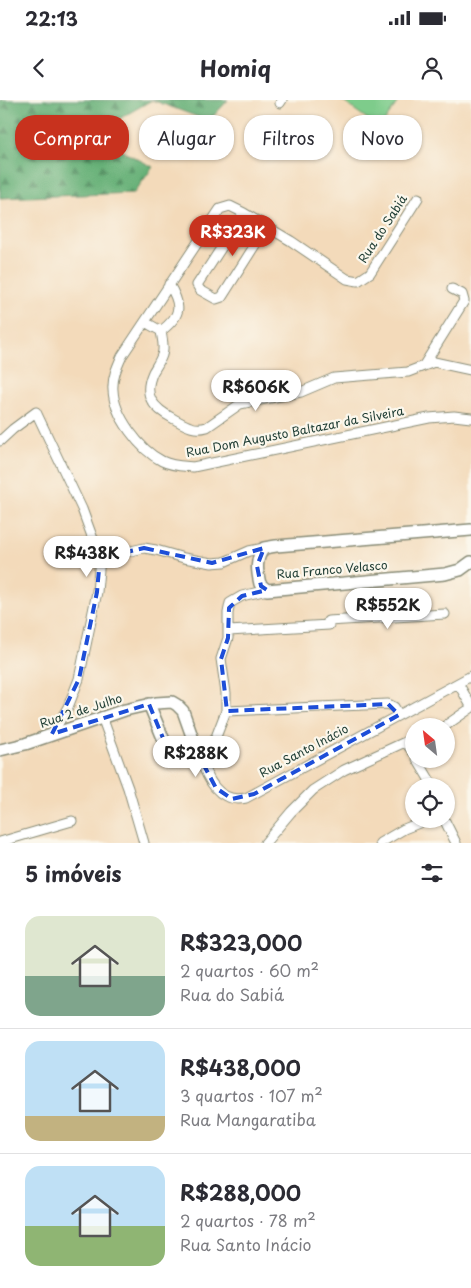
<!DOCTYPE html>
<html lang="pt">
<meta charset="utf-8">
<style>
:root{--surface:#fff;--page:#f7f7f7;--text:#2b2b33;--muted:#7c7c81;--line:#e1e1e2;--accent:#c8321e}
body{margin:0;font-family:"Playpen Sans",sans-serif;background:var(--page);color:var(--text);height:100vh;display:flex;flex-direction:column;font-size:19px;white-space:nowrap}
*{box-sizing:border-box;margin:0}
p{font-size:16px;color:var(--muted)}
.icon{flex:none;width:28px;height:28px;fill:none;stroke:currentColor;stroke-width:2;stroke-linecap:round;stroke-linejoin:round}
.map{position:relative;height:743px;overflow:hidden}
.side{display:flex;flex-direction:column;background:var(--surface);flex:1}
.side>*{flex:none}
.hud{position:absolute;left:15px;top:15px;width:441px;height:45px;display:flex;gap:10px}
.needle{width:32px;rotate:331deg}
.controls{position:absolute;left:405px;top:618px;display:grid;gap:10px}
.controls a{display:grid;place-items:center;width:50px;height:50px;border-radius:50%;background:var(--surface);box-shadow:0 1px 4px #0004;font-size:25px}
.price{position:absolute;translate:-50% -42px;padding:0 11px;border-radius:18px;background:#fff;color:#222;font-size:16px;line-height:32px;filter:drop-shadow(0 1px 2px #0008)}
.price::after{content:'';position:absolute;left:50%;top:30px;width:15px;height:11px;margin-left:-8px;background:inherit;clip-path:polygon(0 0,100% 0,50% 100%)}
.price.active{background:var(--accent);color:#fff}
ul{padding:0;list-style:none}
li{display:flex;align-items:center;gap:15px;height:125px;padding:0 25px}
li+li{border-top:1px solid var(--line)}
li span{display:grid;place-items:center;flex:none;width:140px;height:100px;border-radius:15px;color:#555}
li>.icon{margin-inline-start:auto}
span .icon{width:60px;height:60px;fill:#fffc;stroke-width:1}
li b{font-size:21px}
h2{display:flex;justify-content:space-between;align-items:center;height:60px;padding:0 25px;font-size:21px}
.chip{padding:0 18px;border-radius:20px;background:var(--surface);box-shadow:0 1px 4px #0004;font-size:18px;line-height:45px}
.chip.active{background:var(--accent);color:#fff}
.status{display:flex;justify-content:space-between;align-items:center;height:35px;padding:0 25px;background:var(--surface);direction:ltr}
.status svg{height:14px;fill:currentColor}
header{display:flex;justify-content:space-between;align-items:center;height:65px;padding:0 25px;background:var(--surface);font-size:22px;font-weight:700}
.map>svg:first-child{display:block}
.forest{fill:url(#forest-firs);stroke:#427656}
.park{fill:#7ecc8b;stroke:#4e8460}
.lines{fill:none;stroke-linecap:round;stroke-linejoin:round}
.minor-casing{stroke:#898c77;stroke-width:11}
.tertiary-casing{stroke:#898c77;stroke-width:14}
.minor{stroke:#fff;stroke-width:9}
.tertiary{stroke:#fff;stroke-width:11}
.marked{fill:none;stroke:#1d4ed8;stroke-width:4;stroke-dasharray:10 6;stroke-linejoin:round}
.labels{text-anchor:middle;stroke-width:4.5;stroke-linejoin:round;paint-order:stroke}
.street-label{font-size:12px;fill:#1f3d34;stroke:#fbf7ec}
</style>
<div class="status"><b>22:13</b><svg viewBox="0 0 49 12"><path d="M0 12V9h3v3zM5 12V6h3v6zM10 12V3h3v9zM15 12V0h3v12zM26 1h20v11H26zM47 4h2v5h-2z"/></svg></div>
<header><svg class="icon" aria-label="back" viewBox="0 0 24 24"><path d="M15 5l-7 7 7 7"/></svg>Homiq<svg class="icon" aria-label="person" viewBox="0 0 24 24"><circle cx="12" cy="8" r="4"/><path d="M4 21q1-7 8-7t8 7"/></svg></header>
<div class="map">
<svg width="471" height="743" viewBox="0 0 471 743">
<defs>
<pattern id="forest-firs" width="22" height="20" patternUnits="userSpaceOnUse" patternTransform="scale(1.25)"><rect width="22" height="20" fill="#66b077"/><path d="M5 1l3.5 6h-7zM16 11l3.5 6h-7z" fill="#539062"/></pattern>
</defs>
<rect width="100%" height="100%" fill="#fbf7ec"/>
<filter id="ink" filterUnits="userSpaceOnUse"><feTurbulence type="fractalNoise" baseFrequency=".02" numOctaves="2"/><feDisplacementMap in="SourceGraphic" scale="10" xChannelSelector="R" yChannelSelector="G"/><feConvolveMatrix kernelMatrix="1 2 1 2 8 2 1 2 1" color-interpolation-filters="sRGB"/></filter>
<filter id="wash" filterUnits="userSpaceOnUse"><feTurbulence type="fractalNoise" baseFrequency=".0096" numOctaves="4" result="noise"/><feDisplacementMap in="SourceGraphic" scale="20" xChannelSelector="R" yChannelSelector="G"/><feGaussianBlur stdDeviation="1.12" result="paint"/><feColorMatrix in="noise" values="0 0 0 0 0 0 0 0 0 0 0 0 0 0 0 0 0 1.4 0 .05"/><feComposite in="paint" operator="in"/></filter>
<g filter="url(#wash)">
<rect width="100%" height="100%" fill="#f3daba"/>
<path class="forest" d="M 0,0 L 228,0 L 209,21 L 152,0 L 110,24 L 113,46 L 153,67 L 134,93 L 0,98 Z"/>
<path class="park" d="M 341,0 L 399,0 L 380,28 Z"/>
</g>
<g filter="url(#ink)">
<g class="lines">
<defs>
<path id="minor" d="M 280,3 L 282,0
M 418,98 L 370,173 L 358,181 L 347,179 L 291,141 L 244,113 L 230,106 L 220,109 L 122,256 C 117,267 112,278 113,290 C 114,316 140,350 162,361 C 172,366 182,366 193,367 L 429,318 L 454,316 L 471,318
M 244,113 L 197,185 L 200,190 L 216,199 L 222,197 L 267,126
M 145,222 L 161,231 C 162,239 165,247 162,255 C 160,261 156,267 153,272 C 142,296 153,308 174,319 C 185,325 194,331 207,327 L 240,304 L 301,292 L 334,278 L 408,272 L 434,262 L 471,270
M 161,231 C 182,215 182,206 169,184
M 424,265 L 464,201 L 462,194 L 452,189
M 0,341 L 13,329 L 36,312 L 82,409 L 100,458 L 97,492 L 79,579 L 68,607 L 52,634
M 100,458 L 144,448 L 156,450 L 184,458 L 212,463 L 224,462 L 249,451 L 264,448
M 328,521 L 445,514
M 229,531 L 329,525
M 458,583 L 471,606
M 226,611 L 388,604 L 394,607 L 399,615
M 102,617 L 128,688 L 144,743
M 445,626 L 471,608
M 199,656 C 207,678 218,704 246,698 L 471,576
M 417,659 L 433,686
M 204,668 L 226,611 L 226,593 L 221,559 L 228,538 L 228,513 L 230,503 L 242,496 L 267,490
M 444,719 L 456,743
M 0,742 L 72,721
M 265,743 L 291,712 L 313,690 L 344,670 L 405,642 L 414,653
M 380,743 L 404,729 L 429,719"/>
<path id="tertiary" d="M 471,430 L 276,446 L 264,448 C 255,459 257,471 260,484 L 267,490 L 445,474 L 460,470 L 471,462
M 0,650 L 25,644 L 125,610 L 156,603 L 172,602 L 177,605 L 183,611 L 199,656 L 178,661 L 172,660 L 149,604"/>
</defs>
<use href="#minor" class="minor-casing"/>
<use href="#tertiary" class="tertiary-casing"/>
<use href="#minor" class="minor"/>
<use href="#tertiary" class="tertiary"/>
</g>
</g>
<path class="marked" d="M 144,448 L 212,463 L 264,448 L 257,466 L 261,486 L 267,490 L 242,496 L 229,508 L 228,538 L 221,559 L 227,611 L 388,604 L 399,615 L 254,694 L 232,699 L 216,688 L 199,656 L 172,660 L 149,604 L 52,634 L 79,579 L 97,492 L 100,458 Z"/>
<g class="labels">
<g class="street-label">
<text transform="translate(383 129) rotate(-57)" y="4">Rua do Sabiá</text>
<text transform="translate(295 332) rotate(-11)" y="4">Rua Dom Augusto Baltazar da Silveira</text>
<text transform="translate(332 470) rotate(-5)" y="4">Rua Franco Velasco</text>
<text transform="translate(81 611) rotate(-18)" y="4">Rua 2 de Julho</text>
<text transform="translate(304 651) rotate(-28)" y="4">Rua Santo Inácio</text>
</g>
</g>
</svg>
<div class="controls">
<a><svg class="needle" viewBox="-14 -14 28 28"><path d="M0-13l5 13h-10z" fill="#e53935"/><path d="M0 13l5-13h-10z" fill="#7c7c81"/></svg></a>
<a><svg class="icon" aria-label="locate" viewBox="0 0 24 24"><circle cx="12" cy="12" r="6"/><path d="M12 2v4M12 18v4M2 12h4M18 12h4"/></svg></a>
</div>
<b class="price active" style="left:233px;top:157px">R$323K</b>
<b class="price" style="left:256px;top:312px">R$606K</b>
<b class="price" style="left:87px;top:478px">R$438K</b>
<b class="price" style="left:388px;top:530px">R$552K</b>
<b class="price" style="left:196px;top:678px">R$288K</b>
<div class="hud">
<a class="chip active">Comprar</a>
<a class="chip">Alugar</a>
<a class="chip">Filtros</a>
<a class="chip">Novo</a>
</div>
</div>
<section class="side">
<h2>5 imóveis<svg class="icon" aria-label="filters" viewBox="0 0 24 24"><path d="M4 7h16M4 17h16"/><circle cx="9" cy="7" r="2"/><circle cx="15" cy="17" r="2"/></svg></h2>
<ul>
<li><span style="background:linear-gradient(#dfe7d0 60%,#7fa58c 0)"><svg class="icon" aria-label="home" viewBox="0 0 24 24"><path d="M3 11l9-7 9 7M6 9v11h12V9"/></svg></span><div><b>R$323,000</b><p>2 quartos · 60 m²</p><p>Rua do Sabiá</p></div></li>
<li><span style="background:linear-gradient(#bfe0f5 75%,#c2b280 0)"><svg class="icon" aria-label="home" viewBox="0 0 24 24"><path d="M3 11l9-7 9 7M6 9v11h12V9"/></svg></span><div><b>R$438,000</b><p>3 quartos · 107 m²</p><p>Rua Mangaratiba</p></div></li>
<li><span style="background:linear-gradient(#bfe0f5 60%,#8fb573 0)"><svg class="icon" aria-label="home" viewBox="0 0 24 24"><path d="M3 11l9-7 9 7M6 9v11h12V9"/></svg></span><div><b>R$288,000</b><p>2 quartos · 78 m²</p><p>Rua Santo Inácio</p></div></li>
</ul>
</section>
